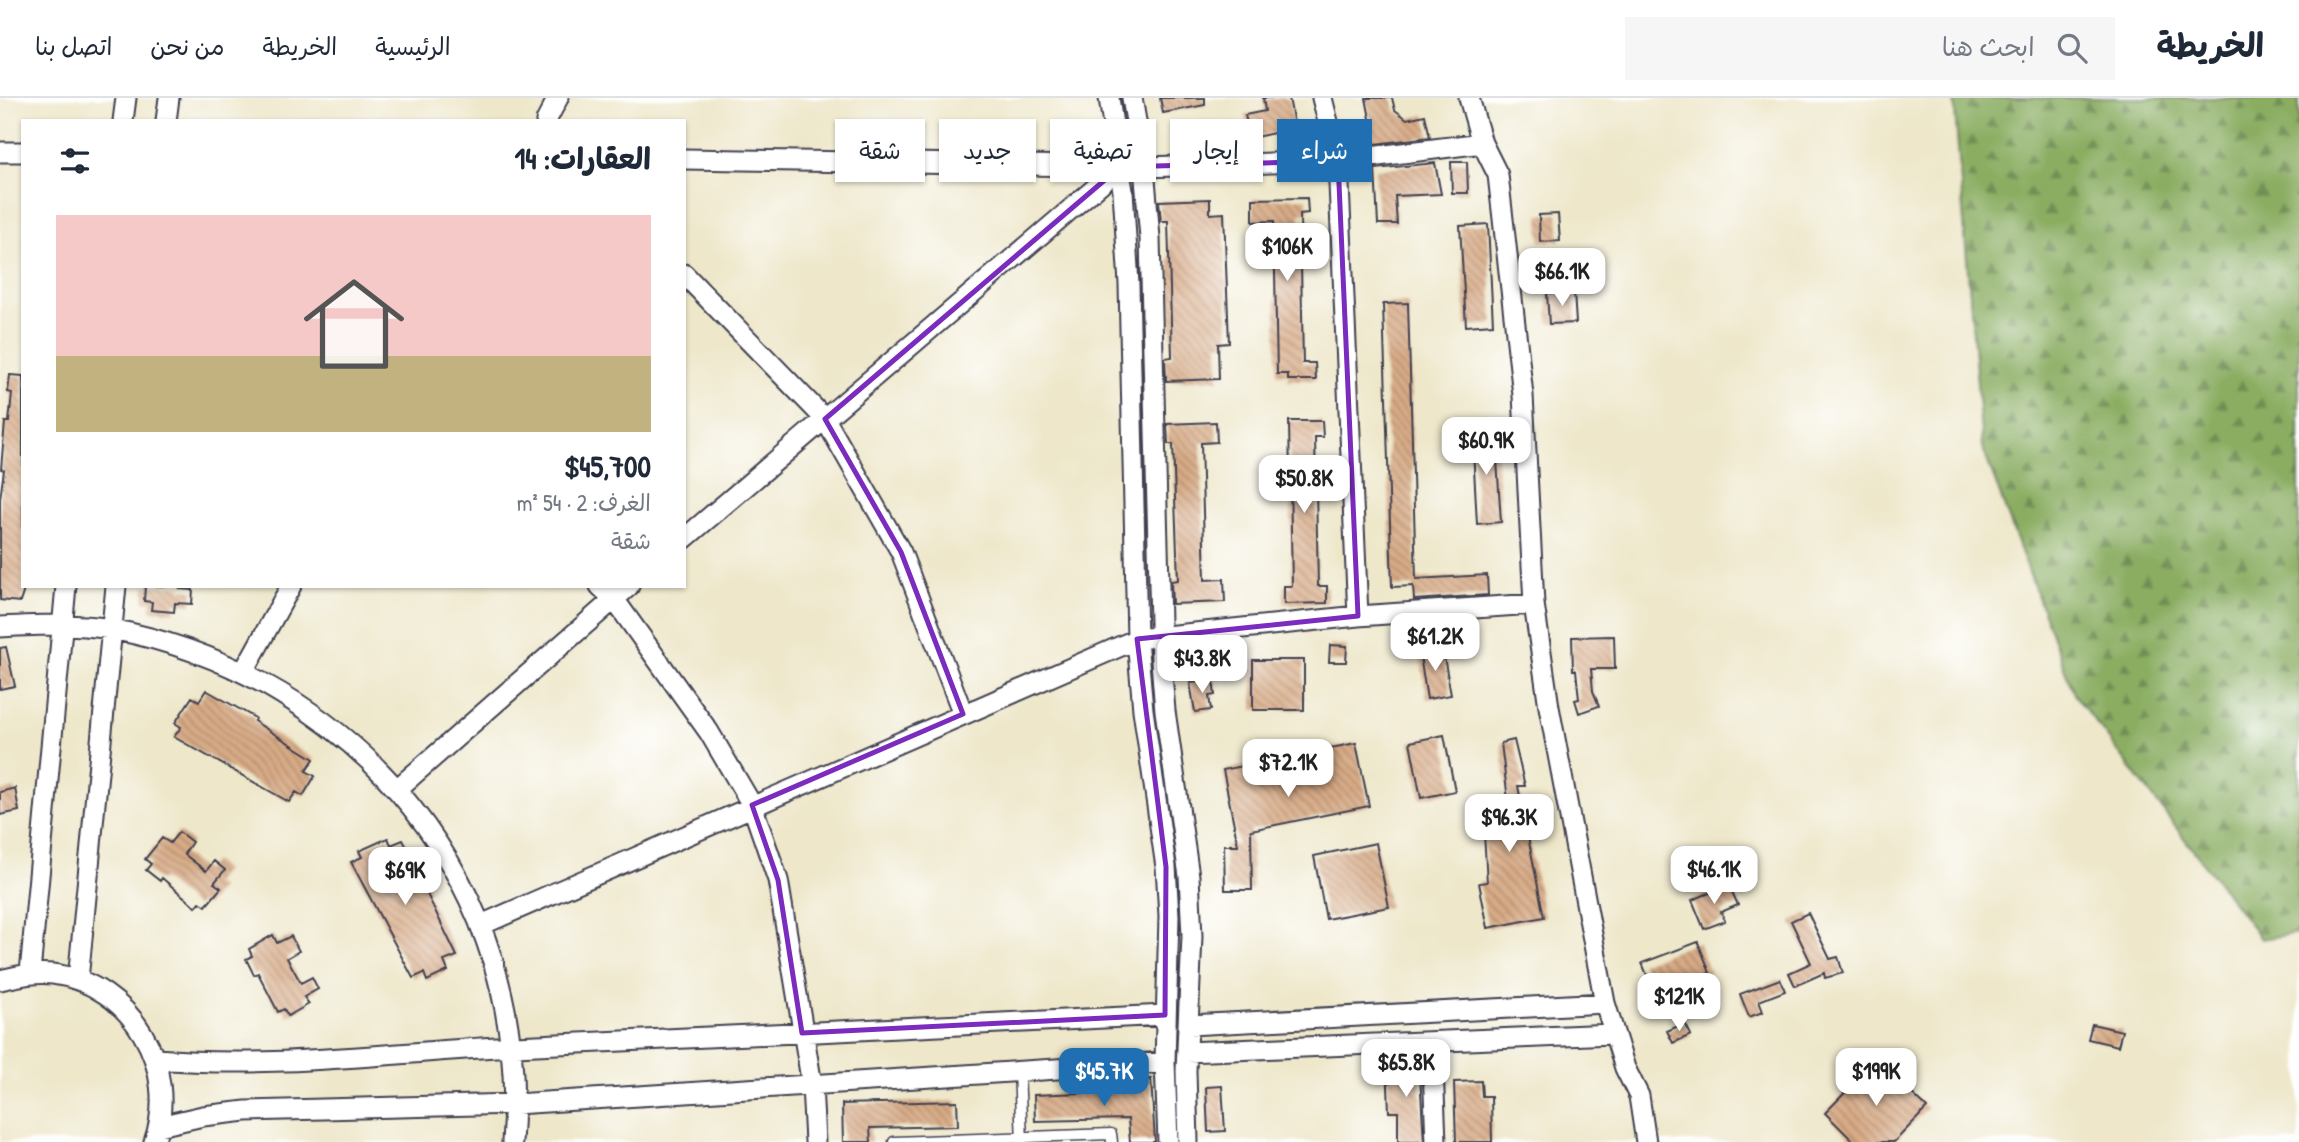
<!DOCTYPE html>
<html lang="ar">
<meta charset="utf-8">
<style>
:root{--surface:#fff;--page:#f6f6f7;--text:#1f2937;--muted:#747a83;--line:#e0e1e3;--accent:#1f6fb2}
body{margin:0;font-family:"Patrick Hand","Playpen Sans Arabic",sans-serif;background:var(--page);color:var(--text);direction:rtl;height:100vh;display:flex;flex-direction:column;font-size:26px;white-space:nowrap}
*{box-sizing:border-box;margin:0}
p{font-size:23px;color:var(--muted)}
.icon{flex:none;width:38px;height:38px;fill:none;stroke:currentColor;stroke-width:2;stroke-linecap:round;stroke-linejoin:round}
.map{position:relative;flex:1;overflow:hidden;direction:ltr}
.panel{position:absolute;left:21px;top:21px;width:665px;height:469px;display:flex;flex-direction:column;background:var(--surface);border-radius:0px;box-shadow:0 2px 5px #0004;direction:rtl}
.panel>*{flex:none}
.banner{position:absolute;left:707px;top:21px;width:665px;height:63px;direction:rtl;display:flex;gap:14px}
.price{position:absolute;translate:-50% -60px;padding:0 16px;border-radius:14px;background:#fff;color:#222;font-size:23px;line-height:46px;filter:drop-shadow(0 2px 4px #0008)}
.price::after{content:'';position:absolute;left:50%;top:42px;width:21px;height:16px;margin-left:-10px;background:inherit;clip-path:polygon(0 0,100% 0,50% 100%)}
.price.on{background:var(--accent);color:#fff}
ul{padding:0;list-style:none}
li{display:grid;align-content:center;gap:14px;height:371px;padding:0 35px}
li+li{border-top:2px solid var(--line)}
li span{display:grid;place-items:center;height:217px;border-radius:0px;color:#555}
li>.icon{margin-inline-start:auto}
span .icon{width:126px;height:126px;fill:#fffc;stroke-width:1}
li b{font-size:30px}
h2{display:flex;justify-content:space-between;align-items:center;height:84px;padding:0 35px;font-size:30px}
.chip{padding:0 24px;border-radius:0px;background:var(--surface);box-shadow:0 2px 5px #0004;font-size:24px;line-height:63px}
.chip.on{background:var(--accent);color:#fff}
header{display:flex;align-items:center;gap:42px;box-sizing:border-box;height:98px;padding:0 35px;background:var(--surface);border-bottom:2px solid var(--line)}
header strong{font-size:33px}
nav{display:flex;gap:38px;margin-inline-start:auto;font-size:24px}
.search{width:490px;height:63px;background:var(--page);display:flex;align-items:center;gap:18px;box-sizing:border-box;padding:0 24px;border-radius:0px;color:var(--muted);font-size:26px}
.map>svg:first-child{display:block}
.forest{fill:url(#forest-firs);stroke:#56684e;stroke-width:2}
.building{fill:url(#building-back-hatch)}
.lines{fill:none;stroke-linecap:round;stroke-linejoin:round}
.service-casing{stroke:#414050;stroke-width:13}
.minor-casing{stroke:#414050;stroke-width:23}
.service{stroke:#fff;stroke-width:10}
.minor{stroke:#fff;stroke-width:19}
.marked{fill:none;stroke:#7b2cbf;stroke-width:5;stroke-linejoin:round}
</style>
<header>
<strong>الخريطة</strong>
<div class="search"><svg class="icon" aria-label="search" viewBox="0 0 24 24"><circle cx="10" cy="10" r="6"/><path d="M15 15l6 6"/></svg>ابحث هنا</div>
<nav><a>الرئيسية</a><a>الخريطة</a><a>من نحن</a><a>اتصل بنا</a></nav>
</header>
<div class="map">
<svg width="2299" height="1044" viewBox="0 0 2299 1044">
<defs>
<pattern id="forest-firs" width="22" height="20" patternUnits="userSpaceOnUse" patternTransform="scale(1.75)"><rect width="22" height="20" fill="#8aad62"/><path d="M5 1l3.5 6h-7zM16 11l3.5 6h-7z" fill="#708c52"/></pattern>
<pattern id="building-back-hatch" width="6" height="6" patternUnits="userSpaceOnUse" patternTransform="scale(1.75)"><rect width="6" height="6" fill="#d8ab86"/><path d="M-1 5l2 2M0 0l6 6M5-1l2 2" fill="none" stroke="#af8b6f"/></pattern>
</defs>
<rect width="100%" height="100%" fill="#fff"/>
<filter id="ink" filterUnits="userSpaceOnUse"><feTurbulence type="fractalNoise" baseFrequency=".0143" numOctaves="2"/><feDisplacementMap in="SourceGraphic" scale="14" xChannelSelector="R" yChannelSelector="G"/><feConvolveMatrix kernelMatrix="1 2 1 2 8 2 1 2 1" color-interpolation-filters="sRGB"/></filter>
<filter id="wash" filterUnits="userSpaceOnUse"><feTurbulence type="fractalNoise" baseFrequency=".00686" numOctaves="4" result="noise"/><feDisplacementMap in="SourceGraphic" scale="28" xChannelSelector="R" yChannelSelector="G"/><feGaussianBlur stdDeviation="1.57" result="paint"/><feColorMatrix in="noise" values="0 0 0 0 0 0 0 0 0 0 0 0 0 0 0 0 0 1.4 0 .05"/><feComposite in="paint" operator="in"/></filter>
<g filter="url(#wash)">
<rect width="100%" height="100%" fill="#eee7ca"/>
<path class="forest" d="M 1954,0 L 2299,0 L 2299,835 L 2261,841 L 2074,596 L 1982,348 Z"/>
<g id="blocks">
<path class="building" d="M 1160,0 L 1205,0 L 1205,7 L 1163,15 Z
M 1263,0 L 1289,0 L 1295,31 L 1250,40 L 1245,17 L 1265,13 Z
M 1366,0 L 1392,0 L 1395,12 L 1407,21 L 1425,17 L 1430,39 L 1375,46 Z
M 1208,36 L 1229,37 L 1229,51 L 1208,50 Z
M 1451,64 L 1467,64 L 1468,95 L 1452,95 Z
M 1435,65 L 1441,96 L 1395,98 L 1397,126 L 1378,126 L 1375,71 Z
M 1307,100 L 1308,115 L 1300,116 L 1303,265 L 1315,265 L 1316,282 L 1288,282 L 1288,276 L 1277,276 L 1274,123 L 1253,124 L 1253,101 Z
M 1210,101 L 1210,116 L 1224,115 L 1229,245 L 1218,246 L 1219,281 L 1166,283 L 1165,260 L 1172,259 L 1168,123 L 1161,123 L 1159,103 Z
M 1558,116 L 1560,143 L 1540,144 L 1539,117 Z
M 1488,126 L 1493,226 L 1466,228 L 1460,128 Z
M 1574,194 L 1576,225 L 1549,226 L 1547,195 Z
M 1408,205 L 1416,481 L 1487,477 L 1488,497 L 1414,502 L 1413,488 L 1392,489 L 1383,206 Z
M 10,277 L 23,278 L 23,495 L 20,504 L 0,502 L 0,401 L 4,372 L 1,371 L 5,324 L 9,324 L 12,295 L 8,294 Z
M 1289,323 L 1322,323 L 1323,339 L 1315,339 L 1318,488 L 1327,488 L 1327,505 L 1284,506 L 1284,488 L 1292,488 Z
M 1216,324 L 1217,344 L 1201,345 L 1205,482 L 1224,481 L 1225,504 L 1172,506 L 1171,483 L 1178,482 L 1173,346 L 1168,346 L 1167,326 Z
M 1495,331 L 1501,424 L 1477,426 L 1472,332 Z
M 145,488 L 181,488 L 180,491 L 193,492 L 192,506 L 175,505 L 174,514 L 151,512 L 152,504 L 144,503 Z
M 1614,538 L 1615,571 L 1591,571 L 1593,593 L 1599,608 L 1579,615 L 1575,602 L 1579,601 L 1576,572 L 1573,572 L 1572,539 Z
M 1330,547 L 1347,548 L 1346,564 L 1329,564 Z
M 1442,548 L 1451,597 L 1427,601 L 1419,552 Z
M 6,549 L 15,588 L 0,591 L 0,550 Z
M 1253,562 L 1304,562 L 1304,612 L 1253,612 Z
M 1213,582 L 1215,597 L 1209,598 L 1211,612 L 1195,614 L 1190,585 Z
M 206,592 L 255,620 L 254,623 L 314,661 L 306,673 L 315,678 L 303,698 L 296,694 L 289,704 L 174,639 L 181,629 L 175,625 L 192,599 L 199,603 Z
M 1444,637 L 1455,693 L 1421,700 L 1410,644 Z
M 1514,642 L 1525,688 L 1518,688 L 1544,819 L 1488,830 L 1479,785 L 1487,784 L 1482,703 L 1508,702 L 1501,645 Z
M 1356,645 L 1369,708 L 1251,732 L 1252,792 L 1225,792 L 1224,747 L 1238,747 L 1223,672 Z
M 15,690 L 19,713 L 0,717 L 0,694 Z
M 179,734 L 192,744 L 184,756 L 206,773 L 214,763 L 225,772 L 214,785 L 221,790 L 206,808 L 200,804 L 196,809 L 162,780 L 160,783 L 146,772 L 151,766 L 145,761 L 162,740 L 170,745 Z
M 388,740 L 391,747 L 403,742 L 430,792 L 426,794 L 457,858 L 444,863 L 448,873 L 427,883 L 424,875 L 413,880 L 351,764 L 362,759 L 359,753 Z
M 1376,745 L 1389,809 L 1326,821 L 1314,758 Z
M 1729,787 L 1738,807 L 1721,814 L 1725,823 L 1704,831 L 1692,802 Z
M 1808,815 L 1830,861 L 1838,859 L 1843,875 L 1825,880 L 1824,875 L 1795,888 L 1789,875 L 1811,865 L 1791,823 Z
M 273,837 L 277,845 L 291,838 L 299,853 L 287,860 L 301,885 L 312,879 L 318,891 L 304,899 L 309,906 L 288,918 L 284,911 L 278,914 L 258,875 L 254,877 L 246,861 L 252,858 L 249,851 Z
M 1698,844 L 1710,875 L 1668,891 L 1663,879 L 1650,884 L 1642,865 Z
M 1780,881 L 1785,893 L 1759,903 L 1763,914 L 1749,919 L 1740,896 Z
M 1685,925 L 1691,937 L 1673,945 L 1667,933 Z
M 2092,926 L 2122,933 L 2118,948 L 2088,941 Z
M 1419,961 L 1424,1044 L 1398,1044 L 1398,1014 L 1389,1014 L 1387,962 Z
M 1877,962 L 1927,1010 L 1894,1044 L 1854,1044 L 1825,1015 Z
M 1151,981 L 1155,1044 L 1130,1044 L 1128,1021 L 1035,1023 L 1034,997 L 1127,993 L 1126,982 Z
M 1481,983 L 1482,998 L 1491,998 L 1492,1044 L 1456,1044 L 1454,984 Z
M 1222,988 L 1225,1033 L 1208,1034 L 1206,989 Z
M 957,1003 L 958,1028 L 870,1030 L 871,1044 L 843,1044 L 842,1006 Z"/>
</g>
</g>
<g filter="url(#ink)">
<use href="#blocks" fill-opacity="0" stroke="#414050" stroke-width="2"/>
<g class="lines">
<defs>
<path id="service" d="M 1019,973 L 1022,1043
M 894,1044 L 1111,1036 L 1112,1044"/>
<path id="minor" d="M 1109,0 L 1123,93 L 1129,186 L 1137,541 L 1143,612 L 1166,769 L 1169,818 L 1165,964 L 1168,1044
M 1132,0 L 1144,69 L 1150,140 L 1161,563 L 1165,613 L 1189,778 L 1192,838 L 1186,973 L 1188,1044
M 1322,0 L 1338,63 L 1358,518
M 1469,0 L 1482,45 L 1498,77 L 1523,297 L 1534,506 L 1549,609 L 1605,905 L 1625,970 L 1639,998 L 1646,1044
M 123,23 L 126,0
M 166,23 L 169,0
M 546,23 L 558,0
M 0,54 L 23,54
M 684,61 L 1144,69 L 1338,63 L 1482,45
M 684,176 L 825,321 L 901,454 L 963,616
M 684,441 L 1120,69
M 600,488 L 614,501 L 709,634 L 752,707 L 778,782 L 812,987 L 815,1044
M 0,529 C 37,527 74,525 111,531 C 358,578 533,790 512,1044
M 244,573 L 291,488
M 397,691 L 629,488
M 481,827 L 1137,541 L 1358,518 L 1534,506
M 30,875 L 66,488
M 0,882 C 18,878 34,874 53,876 C 132,886 180,971 154,1044
M 78,882 L 116,488
M 1189,927 L 1605,905
M 1432,944 L 1436,1044
M 1187,954 L 1613,936
M 156,961 C 276,971 396,954 515,948 C 732,938 948,928 1165,917
M 159,1028 L 203,1018 L 246,1013 L 515,1006 L 1165,964"/>
</defs>
<use href="#service" class="service-casing"/>
<use href="#minor" class="minor-casing"/>
<use href="#service" class="service"/>
<use href="#minor" class="minor"/>
</g>
</g>
<path class="marked" d="M 1338,63 L 1358,518 L 1137,541 L 1166,769 L 1165,917 L 802,935 L 778,782 L 752,707 L 963,616 L 901,454 L 825,321 L 1120,69 Z"/>
</svg>
<b class="price" style="left:1287px;top:185px">$106K</b>
<b class="price" style="left:1562px;top:210px">$66.1K</b>
<b class="price" style="left:1486px;top:379px">$60.9K</b>
<b class="price" style="left:1304px;top:417px">$50.8K</b>
<b class="price" style="left:1435px;top:575px">$61.2K</b>
<b class="price" style="left:1202px;top:597px">$43.8K</b>
<b class="price" style="left:1288px;top:701px">$72.1K</b>
<b class="price" style="left:1509px;top:756px">$96.3K</b>
<b class="price" style="left:1714px;top:808px">$46.1K</b>
<b class="price" style="left:405px;top:809px">$69K</b>
<b class="price" style="left:1679px;top:935px">$121K</b>
<b class="price" style="left:1406px;top:1001px">$65.8K</b>
<b class="price on" style="left:1104px;top:1010px">$45.7K</b>
<b class="price" style="left:1876px;top:1010px">$199K</b>
<div class="banner">
<a class="chip on">شراء</a>
<a class="chip">إيجار</a>
<a class="chip">تصفية</a>
<a class="chip">جديد</a>
<a class="chip">شقة</a>
</div>
<section class="panel">
<h2>العقارات: 14<svg class="icon" aria-label="filters" viewBox="0 0 24 24"><path d="M4 7h16M4 17h16"/><circle cx="9" cy="7" r="2"/><circle cx="15" cy="17" r="2"/></svg></h2>
<ul>
<li><span style="background:linear-gradient(#f6c9c9 65%,#c2b280 0)"><svg class="icon" aria-label="home" viewBox="0 0 24 24"><path d="M3 11l9-7 9 7M6 9v11h12V9"/></svg></span><div><b>$45,700</b><p>الغرف: 2 · 54 m²</p><p>شقة</p></div></li>
</ul>
</section>
</div>
